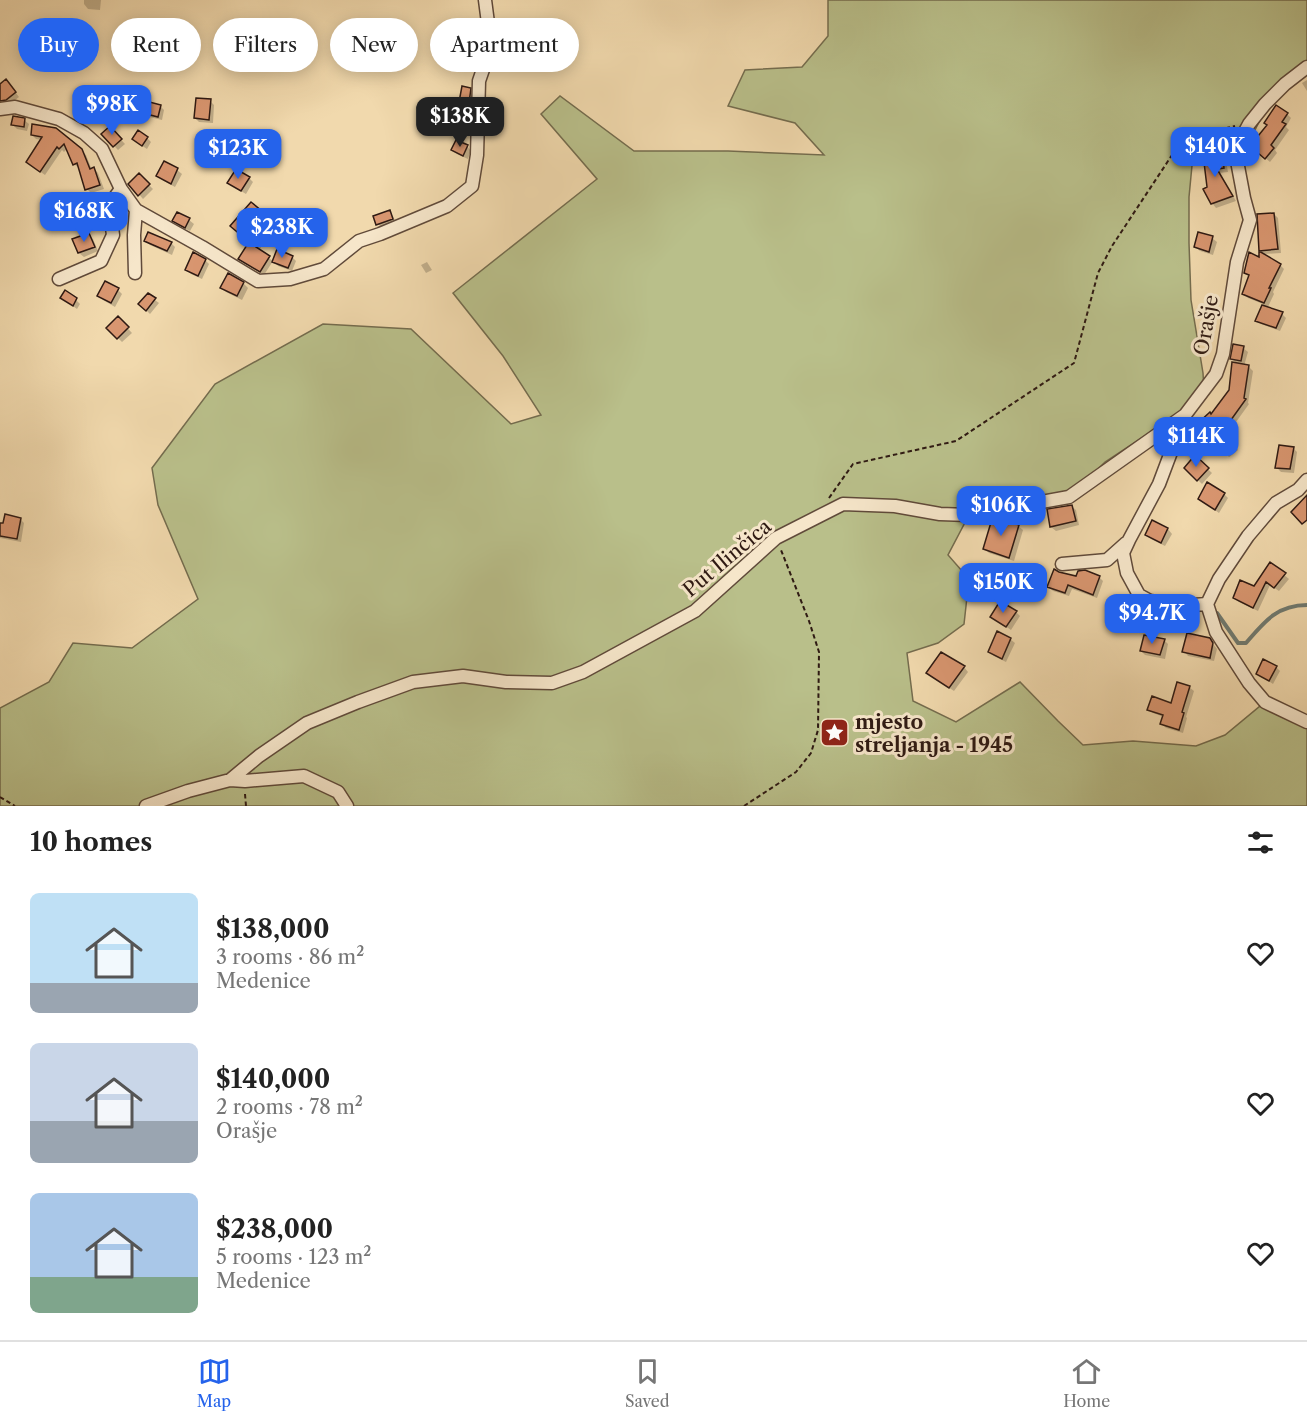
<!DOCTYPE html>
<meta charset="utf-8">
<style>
:root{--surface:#fff;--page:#f6f6f6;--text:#222;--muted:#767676;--line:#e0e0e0;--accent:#2563eb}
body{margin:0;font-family:"Libre Caslon Text",serif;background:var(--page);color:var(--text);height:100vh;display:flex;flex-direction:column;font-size:22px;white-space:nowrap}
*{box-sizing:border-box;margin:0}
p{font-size:20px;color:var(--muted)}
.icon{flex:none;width:33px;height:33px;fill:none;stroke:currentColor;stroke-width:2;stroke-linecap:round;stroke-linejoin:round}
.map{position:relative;height:806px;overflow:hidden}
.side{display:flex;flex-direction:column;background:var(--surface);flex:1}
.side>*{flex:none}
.hud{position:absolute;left:18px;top:18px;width:600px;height:54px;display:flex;gap:12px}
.price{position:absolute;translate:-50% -51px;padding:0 14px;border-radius:12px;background:var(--accent);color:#fff;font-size:20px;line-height:39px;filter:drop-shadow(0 2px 3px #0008)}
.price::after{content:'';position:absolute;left:50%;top:36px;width:18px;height:14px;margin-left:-9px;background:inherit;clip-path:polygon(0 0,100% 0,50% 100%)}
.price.active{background:#222;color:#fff}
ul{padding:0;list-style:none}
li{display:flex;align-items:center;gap:18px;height:150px;padding:0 30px}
li span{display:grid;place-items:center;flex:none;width:168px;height:120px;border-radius:9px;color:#555}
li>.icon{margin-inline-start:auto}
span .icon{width:72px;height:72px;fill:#fffc;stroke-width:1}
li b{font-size:26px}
h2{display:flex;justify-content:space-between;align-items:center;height:72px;padding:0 30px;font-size:26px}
.chip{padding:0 21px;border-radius:27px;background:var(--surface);box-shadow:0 3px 15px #0003;font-size:21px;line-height:54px}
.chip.active{background:var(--accent);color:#fff}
.tab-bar{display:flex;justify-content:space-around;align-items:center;height:84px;border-top:2px solid var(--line);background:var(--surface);font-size:16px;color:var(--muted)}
.tab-bar a{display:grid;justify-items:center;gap:3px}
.tab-bar .active{color:var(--accent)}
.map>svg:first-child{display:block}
.green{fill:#b9bf8a;stroke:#746c4e;stroke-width:1.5}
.shadow{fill:#0003}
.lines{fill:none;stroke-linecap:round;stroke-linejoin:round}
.stream{stroke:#707a70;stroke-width:4}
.building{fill:#d99670;stroke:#2f1a13;stroke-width:1.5}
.minor-casing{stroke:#604a3a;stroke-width:15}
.path{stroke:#2f1a13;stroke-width:2;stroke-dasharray:4.5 3;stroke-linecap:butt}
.minor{stroke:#f6e6ca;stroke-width:12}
.labels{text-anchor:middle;stroke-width:6;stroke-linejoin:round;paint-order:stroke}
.street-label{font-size:20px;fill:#2f1a13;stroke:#f6e6ca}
.poi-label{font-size:20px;font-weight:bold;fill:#2f1a13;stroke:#f6e6ca;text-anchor:start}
</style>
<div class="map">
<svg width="1307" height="806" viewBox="0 0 1307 806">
<rect width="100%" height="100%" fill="#f1d9ad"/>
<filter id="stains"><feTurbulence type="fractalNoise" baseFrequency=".00333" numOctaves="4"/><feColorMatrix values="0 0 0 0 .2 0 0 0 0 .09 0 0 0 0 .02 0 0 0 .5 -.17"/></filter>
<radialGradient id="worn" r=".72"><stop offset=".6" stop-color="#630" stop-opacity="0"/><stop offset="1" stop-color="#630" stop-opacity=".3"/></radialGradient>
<path class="green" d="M 828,0 L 1307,0 L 1307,73 L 1269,103 L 1255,130 L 1193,155 L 1189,197 L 1189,243 L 1191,300 L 1203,373 L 1204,391 L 1181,412 L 1105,462 L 1069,497 L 969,515 L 948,555 L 969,579 L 964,624 L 938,643 L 907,653 L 913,701 L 956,722 L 1020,682 L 1058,721 L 1083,745 L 1133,741 L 1196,746 L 1225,735 L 1265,702 L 1307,722 L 1307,806 L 0,806 L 0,708 L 49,682 L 73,643 L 132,648 L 198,599 L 158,505 L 152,468 L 215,384 L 323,324 L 411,329 L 511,424 L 541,415 L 503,356 L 453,293 L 597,179 L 541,114 L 560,96 L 634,151 L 728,151 L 824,155 L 795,123 L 728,106 L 745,70 L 802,67 L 828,36 Z"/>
<path class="shadow" d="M 84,0 L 101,0 L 100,10 L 88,9 L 84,4 Z
M 1307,80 L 1307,91 L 1302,83 Z
M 10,85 L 19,97 L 10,104 L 6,104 L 0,98 L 0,86 Z
M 470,89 L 474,94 L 473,106 L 464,106 L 460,101 Z
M 210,101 L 214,105 L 213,123 L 199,122 L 195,118 Z
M 160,106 L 164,110 L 162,120 L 141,115 L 136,110 Z
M 1287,114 L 1291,118 L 1286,127 L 1289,130 L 1275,150 L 1277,153 L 1270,162 L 1256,150 Z
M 24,120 L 29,124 L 27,131 L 17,129 L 13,125 Z
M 34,126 L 81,150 L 86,155 L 92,170 L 94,169 L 98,173 L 104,189 L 91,193 L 87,189 L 79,168 L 74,164 L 68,148 L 64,152 L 62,150 L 45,175 L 32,166 L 42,140 L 36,139 L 32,135 Z
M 110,128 L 125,144 L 118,150 L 103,134 Z
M 147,138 L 151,142 L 147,149 L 138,143 Z
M 467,146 L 471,151 L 468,159 L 457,154 L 453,150 Z
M 1221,152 L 1225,156 L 1228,172 L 1219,173 L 1236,201 L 1216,208 L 1212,203 L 1209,188 Z
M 165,163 L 177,170 L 182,174 L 175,187 L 162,180 L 158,176 Z
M 139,175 L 153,189 L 143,199 L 130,184 Z
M 249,178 L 253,182 L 246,194 L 234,187 L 229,183 Z
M 95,204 L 99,208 L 104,221 L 91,226 L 87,222 Z
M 251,204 L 264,216 L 252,230 L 257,232 L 266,229 L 269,233 L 259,251 L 273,261 L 264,275 L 244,263 L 240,259 L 250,243 L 232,226 Z
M 389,212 L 393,216 L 396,223 L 382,228 L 378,224 Z
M 177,214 L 189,220 L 194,224 L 190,231 L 178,225 L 174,220 Z
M 1274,214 L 1278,218 L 1281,253 L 1264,254 L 1260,250 Z
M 88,234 L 93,239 L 98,251 L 84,257 L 79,253 L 74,240 Z
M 1212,238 L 1217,242 L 1213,255 L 1200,251 L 1195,247 Z
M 146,241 L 171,243 L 175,247 L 172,255 L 150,245 Z
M 292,257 L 296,261 L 292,271 L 278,266 L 274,261 Z
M 205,260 L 209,264 L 202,279 L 191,274 L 187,270 Z
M 427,262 L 432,270 L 426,273 L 421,265 Z
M 1280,265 L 1284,269 L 1273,292 L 1274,294 L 1267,309 L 1282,314 L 1286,318 L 1280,331 L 1261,324 L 1257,320 L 1263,304 L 1248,298 L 1243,293 L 1250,277 L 1245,272 Z
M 229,275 L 244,284 L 248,288 L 242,300 L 226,292 L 222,287 Z
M 118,290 L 122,294 L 115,307 L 103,300 L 99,296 Z
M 148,295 L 159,303 L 150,314 L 140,304 Z
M 62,298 L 76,300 L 80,304 L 77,309 Z
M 118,318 L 132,333 L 122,342 L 108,328 Z
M 1243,348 L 1248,352 L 1244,366 L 1248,366 L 1253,371 L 1248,403 L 1249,404 L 1226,436 L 1238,450 L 1229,457 L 1217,443 L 1205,456 L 1191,442 L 1230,391 L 1238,365 L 1232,359 Z
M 1293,448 L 1297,452 L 1294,473 L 1281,472 L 1277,468 Z
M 1195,457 L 1212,473 L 1202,484 L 1186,468 Z
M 1224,494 L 1228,498 L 1219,513 L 1199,499 Z
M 1071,506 L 1076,510 L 1079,525 L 1056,531 L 1051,527 L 1049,511 Z
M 20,519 L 24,523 L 21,542 L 0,538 L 0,524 Z
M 1153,522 L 1168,529 L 1172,534 L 1165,546 L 1151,539 L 1147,534 Z
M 1018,526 L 1023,530 L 1014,561 L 989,553 L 985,549 Z
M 1271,564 L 1289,579 L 1279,591 L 1270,585 L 1258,611 L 1239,602 L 1234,597 L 1254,588 Z
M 1099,577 L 1103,581 L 1097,598 L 1072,589 L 1069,596 L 1053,591 L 1049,587 L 1077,578 Z
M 1016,612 L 1020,616 L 1011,630 L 992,617 Z
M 1010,639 L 1015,643 L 1006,662 L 994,656 L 989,652 Z
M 1209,639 L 1217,649 L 1214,661 L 1188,656 L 1184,651 Z
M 1164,640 L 1168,644 L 1165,659 L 1145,655 L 1141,651 Z
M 964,667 L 968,672 L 954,691 L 933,677 Z
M 1276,667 L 1280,671 L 1273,684 L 1262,677 L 1258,673 Z
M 1189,687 L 1194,691 L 1186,717 L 1187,718 L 1183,733 L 1166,728 L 1162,724 L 1164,717 L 1153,713 L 1149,709 L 1172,705 Z"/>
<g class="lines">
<path class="stream" d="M 1217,613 L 1238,643 L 1246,643 C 1264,622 1277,605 1307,605"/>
</g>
<path class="building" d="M 6,79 L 16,92 L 6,100 L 0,101 L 0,84 Z
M 462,86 L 471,88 L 469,103 L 459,102 Z
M 196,98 L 211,99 L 209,120 L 194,118 Z
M 138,99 L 161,105 L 158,117 L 135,111 Z
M 1276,105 L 1288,113 L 1282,122 L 1286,124 L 1271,145 L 1274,148 L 1265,159 L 1250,146 L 1267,125 L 1264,123 Z
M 13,116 L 25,118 L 24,127 L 11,125 Z
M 32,124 L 56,128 L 82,149 L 90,169 L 94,167 L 100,185 L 85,190 L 77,163 L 73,165 L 64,144 L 59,149 L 57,147 L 40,172 L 26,162 L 42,137 L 31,135 Z
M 110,126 L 122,139 L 113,147 L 101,134 Z
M 138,130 L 148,137 L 142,146 L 132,139 Z
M 456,140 L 468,145 L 463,156 L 451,150 Z
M 1222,150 L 1224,168 L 1217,169 L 1233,196 L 1211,204 L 1203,189 L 1207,187 L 1203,154 Z
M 164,161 L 178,168 L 171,184 L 156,176 Z
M 236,169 L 250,177 L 241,191 L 227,183 Z
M 139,173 L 150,184 L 138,196 L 128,184 Z
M 95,202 L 101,216 L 85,223 L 79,208 Z
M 251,202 L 262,211 L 248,227 L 256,230 L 260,224 L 267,228 L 256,247 L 270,256 L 260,272 L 238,259 L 249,242 L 230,226 Z
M 390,210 L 393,219 L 376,225 L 373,216 Z
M 177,212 L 190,218 L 185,228 L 172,221 Z
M 1274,213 L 1278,249 L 1259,251 L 1257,214 Z
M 148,232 L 172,242 L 167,251 L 144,241 Z
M 1198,232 L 1213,236 L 1209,252 L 1194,247 Z
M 89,233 L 95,247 L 78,253 L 72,239 Z
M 277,249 L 293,256 L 288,268 L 272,262 Z
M 1259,251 L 1281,264 L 1269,288 L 1271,288 L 1264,303 L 1242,294 L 1249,275 L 1244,273 L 1249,252 L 1259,257 Z
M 193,252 L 206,259 L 198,276 L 185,270 Z
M 228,273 L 244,282 L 237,296 L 220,288 Z
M 105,281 L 119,288 L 111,303 L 97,296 Z
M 65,290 L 77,298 L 73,306 L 60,298 Z
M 148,293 L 156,298 L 146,311 L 138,304 Z
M 1262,305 L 1283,312 L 1276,328 L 1255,321 Z
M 118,316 L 129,327 L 117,339 L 106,328 Z
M 1233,344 L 1244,346 L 1241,361 L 1230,359 Z
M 1232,362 L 1249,365 L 1244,398 L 1246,399 L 1223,431 L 1235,445 L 1224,454 L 1212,440 L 1200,453 L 1189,442 L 1201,428 L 1197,424 L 1210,412 L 1211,414 L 1229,390 Z
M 1279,445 L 1294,447 L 1290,469 L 1275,468 Z
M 1195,455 L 1209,468 L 1197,481 L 1184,468 Z
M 1207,482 L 1225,493 L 1215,510 L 1198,499 Z
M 1307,495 L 1307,520 L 1302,524 L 1291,512 Z
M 1072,505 L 1076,521 L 1050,527 L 1047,509 Z
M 5,514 L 21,518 L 17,539 L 0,536 L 0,523 L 3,523 Z
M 997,518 L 1019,525 L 1009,558 L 983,549 L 992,519 Z
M 1152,520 L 1168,528 L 1161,543 L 1145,535 Z
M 1270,562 L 1286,573 L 1274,588 L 1266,582 L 1253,608 L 1233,598 L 1240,580 L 1254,586 Z
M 1054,569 L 1059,572 L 1076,576 L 1078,571 L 1085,570 L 1100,576 L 1093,595 L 1068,585 L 1065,593 L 1047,587 Z
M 1000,601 L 1017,611 L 1006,627 L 990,617 Z
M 997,631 L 1011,638 L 1002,659 L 988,652 Z
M 1187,633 L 1210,638 L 1213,643 L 1210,658 L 1182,652 Z
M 1144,635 L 1165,639 L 1160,655 L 1140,651 Z
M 941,652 L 965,666 L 949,688 L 926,673 Z
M 1263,659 L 1277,666 L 1269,681 L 1256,674 Z
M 1177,682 L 1190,686 L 1182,712 L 1184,713 L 1179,730 L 1160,724 L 1163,715 L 1147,710 L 1152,696 L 1171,703 Z"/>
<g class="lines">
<defs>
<path id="minor" d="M 1307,67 L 1285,84 L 1265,104 L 1249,124 L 1237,146 L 1237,161 L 1244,198 L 1250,220 L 1237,262 L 1223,354 L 1216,374 L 1185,415 L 1159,484 L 1129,540 L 1123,553 L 1127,573 L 1139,595 L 1150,601 L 1179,606 L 1207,604 L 1216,632 L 1249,683 L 1265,702 L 1307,722
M 0,109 L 15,107 L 59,119 L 84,133 L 102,149 L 121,189 L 136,210 L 202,247 L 258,281 L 290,279 L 324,269 L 359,241 L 380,234 L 447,206 L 472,186 L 477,155 L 479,81 L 491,46 L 485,0
M 135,273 L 134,235 L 136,210
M 59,279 L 101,261 L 113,235 L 109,205 L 121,189
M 1062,564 L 1107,560 L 1126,543
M 1207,604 L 1219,579 L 1248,536 L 1276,503 L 1298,490 L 1307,480
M 230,780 L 259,756 L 307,723 L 358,702 L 413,682 L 463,676 L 506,682 L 552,683 L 583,672 L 695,611 L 776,538 L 843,504 L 895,506 L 940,514 L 969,515 L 1069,497 L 1185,415
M 146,806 L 188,791 L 230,780 L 245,781 L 304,776 L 338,792 L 347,806"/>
</defs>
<use href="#minor" class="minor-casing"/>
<path class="path" d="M 829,498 L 853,464 L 956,441 L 1074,363 L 1098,273 L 1112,246 L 1174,152 L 1182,139 L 1187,137 L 1235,126
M 245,794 L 246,806
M 0,797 L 15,806
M 744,806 L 796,772 L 811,753 L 818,730 L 819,652 L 809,621 L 781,550"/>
<use href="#minor" class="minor"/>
</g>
<defs>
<symbol id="sight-square" viewBox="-11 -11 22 22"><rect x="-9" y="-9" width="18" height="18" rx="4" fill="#8f2418" stroke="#f6e6ca"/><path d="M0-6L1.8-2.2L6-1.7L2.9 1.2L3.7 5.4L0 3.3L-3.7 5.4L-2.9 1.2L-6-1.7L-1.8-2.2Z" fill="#fff"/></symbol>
</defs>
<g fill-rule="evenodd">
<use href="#sight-square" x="818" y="716" width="33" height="33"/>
</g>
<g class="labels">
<g class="street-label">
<text transform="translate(1206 325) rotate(-80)" y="7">Orašje</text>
<text transform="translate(727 558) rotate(-40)" y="7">Put Ilinčica</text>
</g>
<g class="poi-label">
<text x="855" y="729">mjesto<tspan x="855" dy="23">streljanja - 1945</tspan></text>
</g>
</g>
<rect width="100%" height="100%" filter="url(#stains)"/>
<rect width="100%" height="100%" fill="url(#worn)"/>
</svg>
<b class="price" style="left:112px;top:136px">$98K</b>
<b class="price active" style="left:460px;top:148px">$138K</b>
<b class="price" style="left:1215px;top:178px">$140K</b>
<b class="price" style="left:238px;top:180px">$123K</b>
<b class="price" style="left:84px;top:243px">$168K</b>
<b class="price" style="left:282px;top:259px">$238K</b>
<b class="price" style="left:1196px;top:468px">$114K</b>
<b class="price" style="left:1001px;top:537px">$106K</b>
<b class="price" style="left:1003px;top:614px">$150K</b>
<b class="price" style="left:1152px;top:645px">$94.7K</b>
<div class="hud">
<a class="chip active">Buy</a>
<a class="chip">Rent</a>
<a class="chip">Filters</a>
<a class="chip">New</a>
<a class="chip">Apartment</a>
</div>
</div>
<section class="side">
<h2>10 homes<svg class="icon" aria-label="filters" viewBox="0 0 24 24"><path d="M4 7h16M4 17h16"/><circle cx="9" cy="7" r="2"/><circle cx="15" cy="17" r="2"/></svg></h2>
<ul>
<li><span style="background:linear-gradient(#bfe0f5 75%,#9aa5b1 0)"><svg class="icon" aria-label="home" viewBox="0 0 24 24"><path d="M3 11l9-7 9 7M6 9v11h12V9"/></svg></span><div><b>$138,000</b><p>3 rooms · 86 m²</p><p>Medenice</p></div><svg class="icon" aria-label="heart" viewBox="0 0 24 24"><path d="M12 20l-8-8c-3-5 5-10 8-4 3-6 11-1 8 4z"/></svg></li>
<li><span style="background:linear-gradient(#c9d6e8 65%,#9aa5b1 0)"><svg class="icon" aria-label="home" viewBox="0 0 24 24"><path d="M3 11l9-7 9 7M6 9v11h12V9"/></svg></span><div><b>$140,000</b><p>2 rooms · 78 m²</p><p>Orašje</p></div><svg class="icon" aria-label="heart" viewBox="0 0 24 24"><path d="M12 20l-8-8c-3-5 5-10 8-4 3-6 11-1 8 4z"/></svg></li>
<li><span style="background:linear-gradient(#a9c7e8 70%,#7fa58c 0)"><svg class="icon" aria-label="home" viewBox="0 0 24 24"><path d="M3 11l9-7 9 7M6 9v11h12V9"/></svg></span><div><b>$238,000</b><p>5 rooms · 123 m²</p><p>Medenice</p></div><svg class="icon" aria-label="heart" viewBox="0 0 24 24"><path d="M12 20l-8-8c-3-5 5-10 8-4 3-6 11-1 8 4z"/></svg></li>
</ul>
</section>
<nav class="tab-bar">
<a class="active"><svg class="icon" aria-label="map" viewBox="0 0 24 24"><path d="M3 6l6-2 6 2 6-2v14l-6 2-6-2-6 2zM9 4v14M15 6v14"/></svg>Map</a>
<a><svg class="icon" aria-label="saved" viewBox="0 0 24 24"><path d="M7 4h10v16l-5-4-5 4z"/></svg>Saved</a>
<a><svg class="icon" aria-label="home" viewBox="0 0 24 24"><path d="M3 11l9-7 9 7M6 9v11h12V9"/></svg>Home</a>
</nav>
